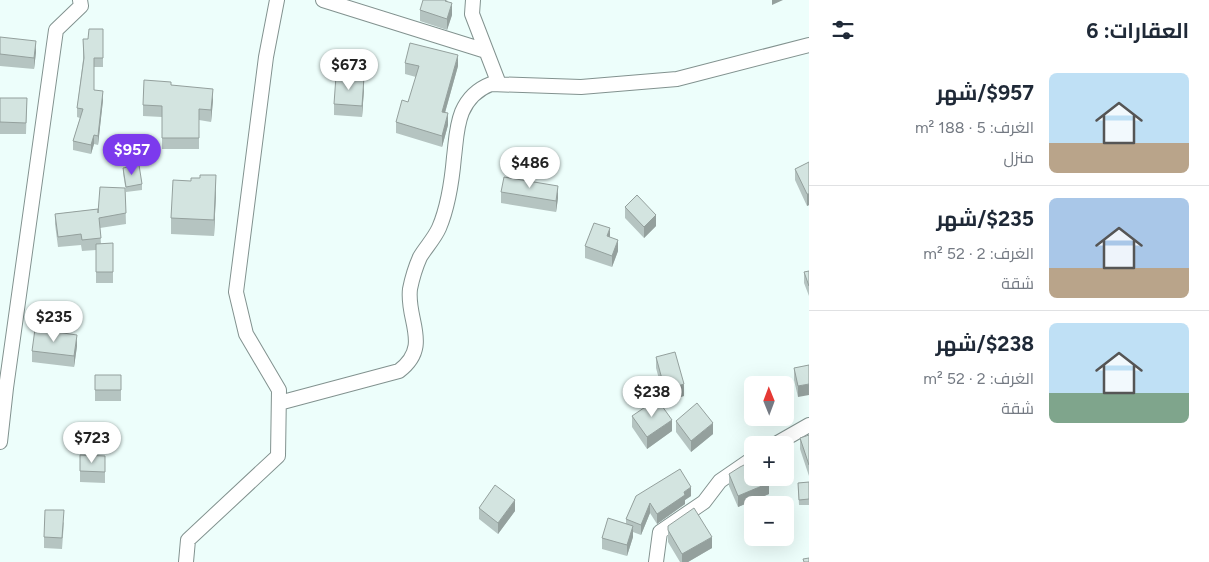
<!DOCTYPE html>
<html lang="ar">
<meta charset="utf-8">
<style>
:root{--surface:#fff;--page:#f2f2f3;--text:#1f2937;--muted:#747a83;--line:#e0e1e3;--accent:#7c3aed}
body{margin:0;font-family:Figtree,Cairo,sans-serif;background:var(--page);color:var(--text);direction:rtl;height:100vh;display:flex;flex-direction:column;font-size:19px;white-space:nowrap}
*{box-sizing:border-box;margin:0}
p{font-size:16px;color:var(--muted)}
.icon{flex:none;width:28px;height:28px;fill:none;stroke:currentColor;stroke-width:2;stroke-linecap:round;stroke-linejoin:round}
.map{position:relative;flex:1;overflow:hidden;direction:ltr}
.side{display:flex;flex-direction:column;background:var(--surface);width:400px}
.side>*{flex:none}
.needle{width:32px;rotate:359deg}
.controls{position:absolute;left:744px;top:376px;display:grid;gap:10px}
.controls a{display:grid;place-items:center;width:50px;height:50px;border-radius:8px;background:var(--surface);box-shadow:0 5px 20px #0002;font-size:25px}
.price{position:absolute;translate:-50% -42px;padding:0 11px;border-radius:18px;background:#fff;color:#222;font-size:16px;line-height:32px;filter:drop-shadow(0 1px 2px #0008)}
.price::after{content:'';position:absolute;left:50%;top:30px;width:15px;height:11px;margin-left:-8px;background:inherit;clip-path:polygon(0 0,100% 0,50% 100%)}
.price.on{background:var(--accent);color:#fff}
ul{padding:0;list-style:none}
li{display:flex;align-items:center;gap:15px;height:125px;padding:0 20px}
li+li{border-top:1px solid var(--line)}
li span{display:grid;place-items:center;flex:none;width:140px;height:100px;border-radius:8px;color:#555}
li>.icon{margin-inline-start:auto}
span .icon{width:60px;height:60px;fill:#fffc;stroke-width:1}
li b{font-size:21px}
h2{display:flex;justify-content:space-between;align-items:center;height:60px;padding:0 20px;font-size:21px}
main{display:flex;flex:1;min-height:0}
.map>svg:first-child{display:block}
.lines{fill:none;stroke-linecap:round;stroke-linejoin:round}
.street-casing{stroke:#82928f;stroke-width:16}
.street{stroke:#fff;stroke-width:14}
.wall{fill:#b5c4c1}
.shaded-wall{fill:#94a09d}
.building{fill:#d3e4e0;stroke:#94a09d}
</style>
<main>
<section class="side">
<h2>العقارات: 6<svg class="icon" aria-label="filters" viewBox="0 0 24 24"><path d="M4 7h16M4 17h16"/><circle cx="9" cy="7" r="2"/><circle cx="15" cy="17" r="2"/></svg></h2>
<ul>
<li><span style="background:linear-gradient(#bfe0f5 70%,#b9a48a 0)"><svg class="icon" aria-label="home" viewBox="0 0 24 24"><path d="M3 11l9-7 9 7M6 9v11h12V9"/></svg></span><div><b>$957/شهر</b><p>الغرف: 5 · 188 m²</p><p>منزل</p></div></li>
<li><span style="background:linear-gradient(#a9c7e8 70%,#b9a48a 0)"><svg class="icon" aria-label="home" viewBox="0 0 24 24"><path d="M3 11l9-7 9 7M6 9v11h12V9"/></svg></span><div><b>$235/شهر</b><p>الغرف: 2 · 52 m²</p><p>شقة</p></div></li>
<li><span style="background:linear-gradient(#bfe0f5 70%,#7fa58c 0)"><svg class="icon" aria-label="home" viewBox="0 0 24 24"><path d="M3 11l9-7 9 7M6 9v11h12V9"/></svg></span><div><b>$238/شهر</b><p>الغرف: 2 · 52 m²</p><p>شقة</p></div></li>
</ul>
</section>
<div class="map">
<svg width="809" height="562" viewBox="0 0 809 562">
<rect width="100%" height="100%" fill="#edfefb"/>
<g class="lines">
<defs>
<path id="street" d="M 323,0 L 486,51
M 473,0 L 472,14 L 499,84
M 279,403 L 399,371 C 432,346 406,320 410,289 C 412,279 416,266 420,257 C 426,247 434,239 439,228 C 448,207 452,180 454,157 C 456,142 456,127 462,112 C 468,98 478,89 491,84 L 581,87 L 677,79 L 809,45
M 0,442 L 6,388 L 56,30 L 81,6 L 80,0
M 774,445 L 809,425
M 186,562 L 188,540 L 278,456 L 279,390 L 246,334 L 236,292 L 266,57 L 277,0
M 656,562 L 660,532 L 704,502 L 720,481 L 752,459"/>
</defs>
<use href="#street" class="street-casing"/>
<use href="#street" class="street"/>
</g>
<path class="wall" d="M 447,0 L 452,15 L 447,30 L 420,21 L 420,10 Z
M 103,29 L 103,67 L 94,67 L 94,90 L 103,100 L 98,145 L 94,144 L 91,154 L 73,150 L 73,141 L 80,118 L 77,117 L 77,108 L 83,60 L 83,39 L 88,39 Z
M 0,37 L 36,52 L 34,69 L 0,66 Z
M 405,63 L 458,66 L 445,113 L 448,125 L 442,147 L 396,133 L 396,122 L 408,102 L 416,77 L 405,74 Z
M 171,85 L 213,100 L 211,122 L 199,120 L 199,149 L 162,149 L 162,117 L 143,116 L 143,105 Z
M 364,89 L 362,117 L 334,115 L 334,104 Z
M 0,98 L 27,98 L 26,134 L 0,134 Z
M 809,162 L 809,205 L 807,206 L 795,180 L 795,169 Z
M 123,168 L 142,184 L 142,190 L 126,192 L 123,173 Z
M 200,178 L 216,192 L 214,236 L 171,234 L 171,218 L 191,181 Z
M 125,188 L 126,224 L 100,228 L 101,244 L 113,243 L 113,283 L 96,283 L 96,250 L 82,251 L 81,245 L 58,247 L 55,224 L 55,214 L 98,209 Z
M 501,192 L 558,198 L 556,212 L 501,203 Z
M 625,207 L 656,226 L 644,238 L 625,218 Z
M 610,237 L 618,251 L 612,267 L 585,258 L 585,246 Z
M 809,271 L 809,296 L 804,283 L 804,272 Z
M 77,346 L 74,367 L 32,362 L 32,351 Z
M 656,357 L 684,396 L 665,401 L 656,368 Z
M 809,365 L 798,397 L 794,380 L 794,368 Z
M 95,375 L 121,375 L 121,401 L 95,401 Z
M 632,416 L 672,431 L 647,449 L 632,427 Z
M 676,421 L 713,434 L 691,452 L 676,432 Z
M 809,435 L 809,476 L 800,449 L 800,438 Z
M 80,455 L 105,456 L 105,483 L 80,482 Z
M 729,474 L 769,494 L 738,507 L 729,486 Z
M 809,482 L 809,505 L 799,505 L 798,483 Z
M 636,496 L 691,496 L 685,500 L 685,504 L 657,524 L 650,513 L 641,535 L 633,532 L 633,537 L 627,556 L 602,549 L 602,538 L 626,524 L 626,519 Z
M 479,508 L 515,511 L 498,534 L 479,519 Z
M 64,522 L 62,549 L 44,548 L 44,537 Z
M 668,530 L 712,548 L 688,562 L 680,562 L 668,542 Z"/>
<path class="shaded-wall" d="M 772,0 L 783,0 L 772,5 Z
M 452,3 L 452,15 L 447,30 L 447,19 Z
M 36,41 L 36,52 L 34,69 L 34,58 Z
M 458,55 L 458,66 L 442,123 L 442,112 Z
M 364,77 L 364,89 L 362,117 L 362,106 Z
M 213,89 L 213,100 L 211,122 L 211,110 Z
M 103,91 L 103,100 L 98,145 L 98,136 Z
M 448,113 L 448,125 L 442,147 L 442,136 Z
M 94,135 L 94,144 L 91,154 L 91,145 Z
M 216,175 L 216,192 L 214,236 L 214,220 Z
M 558,186 L 558,198 L 556,212 L 556,201 Z
M 807,194 L 809,194 L 809,205 L 807,206 Z
M 656,215 L 656,226 L 644,238 L 644,227 Z
M 610,228 L 610,240 L 607,236 Z
M 618,240 L 618,251 L 612,267 L 612,256 Z
M 77,335 L 77,346 L 74,367 L 74,356 Z
M 684,384 L 684,396 L 665,401 L 665,390 Z
M 809,384 L 809,395 L 798,397 L 798,386 Z
M 672,420 L 672,431 L 647,449 L 647,437 Z
M 713,423 L 713,434 L 691,452 L 691,441 Z
M 769,483 L 769,494 L 738,507 L 738,496 Z
M 691,487 L 691,496 L 685,500 L 685,504 L 657,524 L 657,514 L 684,492 Z
M 515,500 L 515,511 L 498,534 L 498,523 Z
M 650,503 L 650,513 L 641,535 L 641,525 Z
M 633,526 L 633,537 L 627,556 L 627,545 Z
M 712,537 L 712,548 L 688,562 L 682,562 L 682,554 Z"/>
<path class="building" d="M 423,0 L 446,0 L 445,1 L 452,3 L 447,19 L 420,10 Z
M 89,29 L 103,29 L 103,58 L 94,58 L 94,90 L 103,91 L 98,136 L 94,135 L 91,145 L 73,141 L 83,109 L 77,108 L 84,58 L 83,39 L 88,39 Z
M 0,37 L 36,41 L 34,58 L 0,54 Z
M 410,43 L 458,55 L 442,112 L 448,113 L 442,136 L 396,122 L 402,100 L 408,102 L 419,66 L 405,63 Z
M 336,76 L 364,77 L 362,106 L 334,104 Z
M 144,80 L 171,82 L 171,85 L 213,89 L 211,110 L 199,109 L 199,138 L 162,138 L 162,106 L 143,105 Z
M 0,98 L 27,98 L 26,123 L 0,122 Z
M 809,162 L 809,194 L 807,194 L 795,169 Z
M 139,165 L 142,184 L 126,187 L 123,168 Z
M 200,175 L 216,175 L 214,220 L 171,218 L 173,180 L 191,181 L 191,178 L 200,178 Z
M 504,177 L 558,186 L 556,201 L 501,192 Z
M 100,187 L 125,188 L 126,213 L 99,218 L 101,238 L 82,240 L 81,234 L 58,237 L 55,214 L 98,209 L 98,213 Z
M 637,195 L 656,215 L 644,227 L 625,207 Z
M 594,223 L 610,228 L 607,236 L 618,240 L 612,256 L 585,246 Z
M 113,243 L 113,272 L 96,272 L 96,244 Z
M 809,271 L 809,286 L 804,272 Z
M 35,329 L 77,335 L 74,356 L 32,351 Z
M 675,352 L 684,384 L 665,390 L 656,357 Z
M 809,365 L 809,384 L 798,386 L 794,368 Z
M 95,375 L 121,375 L 121,390 L 95,390 Z
M 657,399 L 672,420 L 647,437 L 632,416 Z
M 697,403 L 713,423 L 691,441 L 676,421 Z
M 809,435 L 809,465 L 800,438 Z
M 80,455 L 105,456 L 105,472 L 80,471 Z
M 752,461 L 752,478 L 767,478 L 769,483 L 738,496 L 729,474 L 740,467 Z
M 680,469 L 691,487 L 684,492 L 685,495 L 657,514 L 650,503 L 641,525 L 626,519 L 636,496 Z
M 809,482 L 809,499 L 799,500 L 798,483 Z
M 495,485 L 515,500 L 498,523 L 479,508 Z
M 694,508 L 712,537 L 682,554 L 668,530 L 668,526 Z
M 45,510 L 64,510 L 62,538 L 44,537 Z
M 608,518 L 633,526 L 627,545 L 602,538 Z
M 809,558 L 809,562 L 804,562 L 803,559 Z"/>
</svg>
<div class="controls">
<a><svg class="needle" viewBox="-14 -14 28 28"><path d="M0-13l5 13h-10z" fill="#e53935"/><path d="M0 13l5-13h-10z" fill="#747a83"/></svg></a>
<a>+</a>
<a>−</a>
</div>
<b class="price" style="left:349px;top:91px">$673</b>
<b class="price on" style="left:132px;top:176px">$957</b>
<b class="price" style="left:530px;top:189px">$486</b>
<b class="price" style="left:54px;top:343px">$235</b>
<b class="price" style="left:652px;top:418px">$238</b>
<b class="price" style="left:92px;top:464px">$723</b>
</div>
</main>
